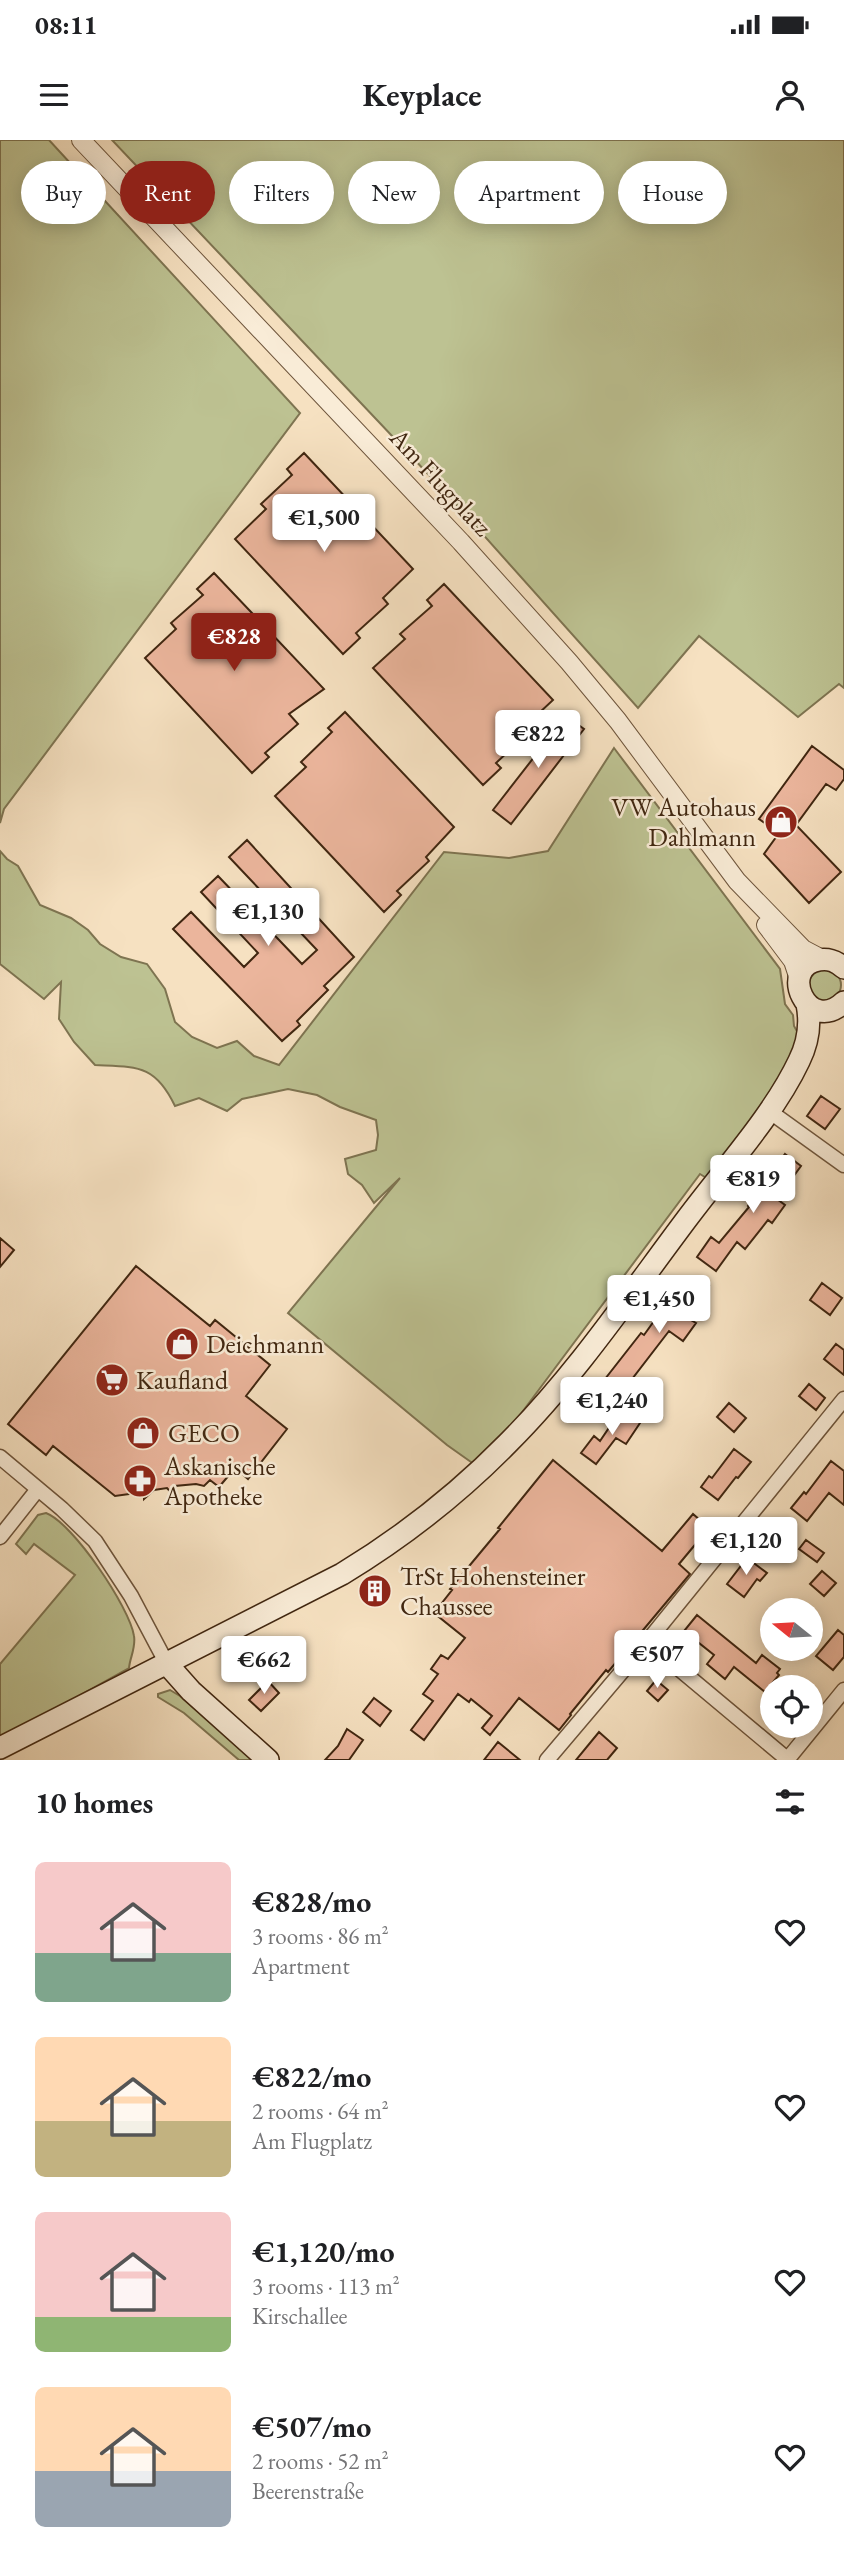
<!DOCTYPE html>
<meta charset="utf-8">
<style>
:root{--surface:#fff;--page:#f6f6f6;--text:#202124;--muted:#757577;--accent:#8f2418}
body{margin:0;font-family:"EB Garamond",serif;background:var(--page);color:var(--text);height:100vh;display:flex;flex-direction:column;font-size:26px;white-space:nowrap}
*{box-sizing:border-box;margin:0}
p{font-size:23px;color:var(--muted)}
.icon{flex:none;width:38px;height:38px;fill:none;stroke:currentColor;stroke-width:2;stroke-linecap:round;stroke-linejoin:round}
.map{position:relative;height:1620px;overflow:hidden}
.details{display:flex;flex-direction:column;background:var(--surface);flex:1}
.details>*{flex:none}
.hud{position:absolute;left:21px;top:21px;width:803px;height:63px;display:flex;gap:14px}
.needle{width:46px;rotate:288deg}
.tools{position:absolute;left:760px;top:1458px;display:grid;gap:14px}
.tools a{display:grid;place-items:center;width:63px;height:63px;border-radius:50%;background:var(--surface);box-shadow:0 4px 18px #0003;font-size:35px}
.price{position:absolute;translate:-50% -60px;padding:0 16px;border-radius:7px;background:#fff;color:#222;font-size:23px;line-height:46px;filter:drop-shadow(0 2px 4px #0008)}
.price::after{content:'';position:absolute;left:50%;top:42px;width:21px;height:16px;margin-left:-10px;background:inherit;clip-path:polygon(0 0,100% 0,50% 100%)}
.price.selected{background:var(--accent);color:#fff}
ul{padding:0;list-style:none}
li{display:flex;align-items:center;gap:21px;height:175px;padding:0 35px}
li span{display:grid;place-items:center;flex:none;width:196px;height:140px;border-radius:10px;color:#555}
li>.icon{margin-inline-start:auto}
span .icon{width:84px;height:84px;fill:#fffc;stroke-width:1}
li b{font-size:30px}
h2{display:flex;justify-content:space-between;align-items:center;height:84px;padding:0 35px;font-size:30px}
.tag{padding:0 24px;border-radius:32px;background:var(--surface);box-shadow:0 4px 18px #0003;font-size:24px;line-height:63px}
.tag.selected{background:var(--accent);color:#fff}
.status{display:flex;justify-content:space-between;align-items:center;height:49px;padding:0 35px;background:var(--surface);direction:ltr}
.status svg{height:19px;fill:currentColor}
header{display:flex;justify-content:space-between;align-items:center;height:91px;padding:0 35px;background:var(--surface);font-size:32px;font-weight:700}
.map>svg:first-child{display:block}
.green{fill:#bdc292;stroke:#7e7451;stroke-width:2}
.building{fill:#ebb59c;stroke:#402610;stroke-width:2}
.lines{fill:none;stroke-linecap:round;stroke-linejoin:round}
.minor-casing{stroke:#6e553c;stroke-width:17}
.tertiary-casing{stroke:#6e553c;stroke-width:20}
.secondary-casing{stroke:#402610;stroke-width:24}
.minor{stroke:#f9ecd7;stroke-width:14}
.tertiary{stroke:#f9ecd7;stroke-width:18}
.secondary{stroke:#f9ecd7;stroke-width:21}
.labels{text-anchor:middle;stroke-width:5;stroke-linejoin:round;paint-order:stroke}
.street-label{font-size:26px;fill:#402610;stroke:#f9ecd7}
.poi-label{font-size:26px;fill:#402610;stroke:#f9ecd7;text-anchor:start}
</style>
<div class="status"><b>08:11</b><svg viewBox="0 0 49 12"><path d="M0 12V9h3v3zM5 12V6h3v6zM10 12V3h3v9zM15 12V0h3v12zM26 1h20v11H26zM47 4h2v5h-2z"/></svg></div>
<header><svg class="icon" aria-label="menu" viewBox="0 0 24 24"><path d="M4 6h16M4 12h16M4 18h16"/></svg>Keyplace<svg class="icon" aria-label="person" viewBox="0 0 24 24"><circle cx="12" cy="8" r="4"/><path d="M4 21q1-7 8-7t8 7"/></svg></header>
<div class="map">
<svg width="844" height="1620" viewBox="0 0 844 1620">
<rect width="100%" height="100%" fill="#f6e1c1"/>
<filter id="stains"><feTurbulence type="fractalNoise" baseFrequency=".00286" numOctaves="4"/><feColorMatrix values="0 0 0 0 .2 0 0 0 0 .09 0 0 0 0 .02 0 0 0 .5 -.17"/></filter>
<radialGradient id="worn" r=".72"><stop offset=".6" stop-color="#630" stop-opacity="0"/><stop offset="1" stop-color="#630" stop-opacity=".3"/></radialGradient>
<path class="green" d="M 0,0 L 49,0 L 300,273 L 4,669 L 0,683 Z
M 112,0 L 844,0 L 844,548 L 839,544 L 798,577 L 699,496 L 638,568 L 446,353 Z
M 614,608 L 780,829 L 785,864 L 793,875 L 794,886 L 798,893 L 797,916 L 708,1039 L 700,1034 L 511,1287 L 478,1327 L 447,1305 L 288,1173 L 400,1038 L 374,1063 L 362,1045 L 348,1034 L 345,1019 L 376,1010 L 378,995 L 376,980 L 340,967 L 317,955 L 288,949 L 242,959 L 227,971 L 199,958 L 175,966 C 155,924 137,927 95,925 L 74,902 L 59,879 L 61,842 L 44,859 L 0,824 L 0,711 L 7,719 L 18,726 L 40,765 L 71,778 L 88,790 L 100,804 L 121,817 L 147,824 L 165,849 L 175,882 L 192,897 L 217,908 L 237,901 L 254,916 L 279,925 L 444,712 L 509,718 L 548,711 Z
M809 845a16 16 0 1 1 32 0a16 16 0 1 1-32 0Z
M 46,1373 C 73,1383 130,1468 134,1496 C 136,1508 130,1517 129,1528 L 0,1600 L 0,1524 L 75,1435 L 34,1404 L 26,1414 L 16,1404 L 38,1375 Z
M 170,1550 L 180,1556 L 256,1620 L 239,1620 L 184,1573 L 158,1557 L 158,1554 Z"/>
<path class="building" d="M 304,313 L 413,429 L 383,458 L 388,464 L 356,493 L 360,498 L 343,514 L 235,399 L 266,369 L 261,364 L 292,335 L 287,329 Z
M 214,433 L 324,549 L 289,574 L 298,584 L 265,613 L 269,617 L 252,633 L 145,518 L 176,489 L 171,483 L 203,455 L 197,449 Z
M 444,444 L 553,560 L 522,589 L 527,594 L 496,623 L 501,628 L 483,645 L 373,528 L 405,499 L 400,494 L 432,466 L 427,460 Z
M 345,572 L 454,687 L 426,717 L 429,721 L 397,751 L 401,755 L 384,772 L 275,656 L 306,627 L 301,622 L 332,592 L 328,588 Z
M 566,576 L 584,589 L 511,684 L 493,670 Z
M 812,606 L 844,630 L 844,639 L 836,650 L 826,644 L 796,685 L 841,732 L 809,763 L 764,714 L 779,693 L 759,679 Z
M 247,700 L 354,817 L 324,846 L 328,850 L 297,881 L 300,885 L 282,901 L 173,789 L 191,772 L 244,827 L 258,813 L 201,752 L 218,736 L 302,824 L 317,810 L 229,717 Z
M 821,956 L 840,969 L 825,989 L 807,976 Z
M 785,1014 L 801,1026 L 777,1059 L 785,1065 L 772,1083 L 768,1080 L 745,1109 L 737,1102 L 716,1131 L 697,1117 L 711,1097 L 719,1103 L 749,1067 L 748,1066 Z
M 0,1098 L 14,1110 L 0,1127 Z
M 136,1126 L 210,1186 L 215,1180 L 270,1225 L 246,1256 L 287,1289 L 248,1339 L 235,1328 L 219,1347 L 210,1340 L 204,1346 L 196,1344 L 175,1346 L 176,1358 L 167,1348 L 154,1350 L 144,1359 L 144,1352 L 115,1356 L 53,1306 L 46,1315 L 8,1284 Z
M 700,1139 L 709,1146 L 705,1151 L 708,1153 L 689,1179 L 696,1183 L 683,1201 L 669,1191 L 622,1252 L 605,1239 L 641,1193 L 644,1195 L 667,1163 L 674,1168 L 695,1142 L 697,1144 Z
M 822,1143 L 842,1158 L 830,1175 L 810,1160 Z
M 836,1204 L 844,1210 L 844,1235 L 824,1219 Z
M 809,1244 L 825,1258 L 816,1270 L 799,1256 Z
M 729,1263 L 746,1278 L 734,1292 L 717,1277 Z
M 621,1270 L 640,1283 L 626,1304 L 616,1298 L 596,1324 L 581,1313 L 594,1296 L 600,1301 Z
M 734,1309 L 751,1322 L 738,1338 L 736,1337 L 718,1360 L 701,1347 L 709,1336 L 712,1338 Z
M 553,1320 L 662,1411 L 693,1374 L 709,1388 L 679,1424 L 690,1434 L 608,1532 L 606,1530 L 570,1574 L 571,1575 L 559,1590 L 519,1558 L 490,1595 L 482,1588 L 492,1576 L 471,1559 L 469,1562 L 458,1554 L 424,1600 L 411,1590 L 433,1561 L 423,1554 L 438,1534 L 431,1529 L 441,1515 L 448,1519 L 465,1498 L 434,1473 L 452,1450 L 450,1449 L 500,1389 L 498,1388 Z
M 831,1321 L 844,1331 L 844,1365 L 829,1353 L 807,1381 L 791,1368 L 804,1352 L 806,1354 Z
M 806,1400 L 824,1413 L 817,1422 L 799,1409 Z
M 747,1418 L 767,1433 L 760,1441 L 757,1439 L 744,1457 L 727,1444 Z
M 822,1431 L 836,1443 L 824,1456 L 810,1444 Z
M 697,1475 L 756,1523 L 762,1515 L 780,1529 L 777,1533 L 779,1535 L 765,1552 L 734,1527 L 725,1539 L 707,1524 L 714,1515 L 684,1491 Z
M 838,1490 L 844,1495 L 844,1517 L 833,1530 L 816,1516 Z
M 656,1540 L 668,1550 L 658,1561 L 647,1551 Z
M 268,1541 L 279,1553 L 261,1571 L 249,1560 Z
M 374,1558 L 391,1571 L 380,1586 L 363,1572 Z
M 347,1589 L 363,1600 L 349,1620 L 325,1620 L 338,1606 Z
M 599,1592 L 617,1608 L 607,1620 L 576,1620 Z
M 498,1602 L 520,1620 L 484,1620 Z"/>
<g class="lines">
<defs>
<path id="minor" d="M 769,971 L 844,1025
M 0,1317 L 62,1369 L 95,1401 L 131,1456 L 167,1524
M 0,1397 L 38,1349
M 647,1502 L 787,1619
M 547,1620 L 647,1502 L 844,1259
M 787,1620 L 844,1550"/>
<path id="tertiary" d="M 81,0 L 461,402 L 569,522 L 618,581 L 737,741 L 803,809 L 822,819
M 766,785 L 793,821 L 799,839"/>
<path id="secondary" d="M 844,828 C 837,822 830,818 819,820 C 777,827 808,896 844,862
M 167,1524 L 191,1551 L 268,1620
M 0,1608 L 342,1434 C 403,1397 458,1354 508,1303 C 576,1235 631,1153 689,1076 C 725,1028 774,974 799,921 C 808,903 811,884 807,864"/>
</defs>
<use href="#minor" class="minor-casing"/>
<use href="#tertiary" class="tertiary-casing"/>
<use href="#secondary" class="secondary-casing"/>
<use href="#minor" class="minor"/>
<use href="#tertiary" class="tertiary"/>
<use href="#secondary" class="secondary"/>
</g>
<defs>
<symbol id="shop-disc" viewBox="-11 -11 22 22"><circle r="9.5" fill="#8f2418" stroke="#f9ecd7"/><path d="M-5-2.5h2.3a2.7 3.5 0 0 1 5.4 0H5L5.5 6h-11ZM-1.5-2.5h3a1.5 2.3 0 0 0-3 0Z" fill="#fff"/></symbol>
<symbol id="supermarket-disc" viewBox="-11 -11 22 22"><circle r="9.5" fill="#8f2418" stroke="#f9ecd7"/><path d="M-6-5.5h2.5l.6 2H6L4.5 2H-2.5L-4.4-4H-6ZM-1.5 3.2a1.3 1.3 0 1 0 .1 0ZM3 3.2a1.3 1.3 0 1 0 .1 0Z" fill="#fff"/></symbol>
<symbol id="pharmacy-disc" viewBox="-11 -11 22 22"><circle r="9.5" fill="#8f2418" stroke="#f9ecd7"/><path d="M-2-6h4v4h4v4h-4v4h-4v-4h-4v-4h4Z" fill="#fff"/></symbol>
<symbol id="building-disc" viewBox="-11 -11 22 22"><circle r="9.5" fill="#8f2418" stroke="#f9ecd7"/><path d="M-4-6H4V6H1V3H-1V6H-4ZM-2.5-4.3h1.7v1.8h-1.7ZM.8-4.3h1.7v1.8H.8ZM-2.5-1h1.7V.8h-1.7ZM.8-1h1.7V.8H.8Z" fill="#fff"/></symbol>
</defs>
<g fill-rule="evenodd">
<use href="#shop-disc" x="762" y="663" width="38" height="38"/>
<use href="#shop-disc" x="163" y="1185" width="38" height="38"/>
<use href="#supermarket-disc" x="93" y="1221" width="38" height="38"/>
<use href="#shop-disc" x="124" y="1274" width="38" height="38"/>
<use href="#pharmacy-disc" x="121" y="1322" width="38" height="38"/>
<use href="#building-disc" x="356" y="1432" width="38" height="38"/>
</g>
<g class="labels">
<g class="street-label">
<text transform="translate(441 342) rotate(47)" y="9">Am Flugplatz</text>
</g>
<g class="poi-label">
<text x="756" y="676" text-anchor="end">VW Autohaus<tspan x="756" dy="30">Dahlmann</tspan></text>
<text x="206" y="1213">Deichmann</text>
<text x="136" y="1249">Kaufland</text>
<text x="168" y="1302">GECO</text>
<text x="164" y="1335">Askanische<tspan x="164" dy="30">Apotheke</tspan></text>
<text x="400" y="1445">TrSt Hohensteiner<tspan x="400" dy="30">Chaussee</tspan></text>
</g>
</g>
<rect width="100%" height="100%" filter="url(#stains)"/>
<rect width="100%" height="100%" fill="url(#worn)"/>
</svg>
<div class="tools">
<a><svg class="needle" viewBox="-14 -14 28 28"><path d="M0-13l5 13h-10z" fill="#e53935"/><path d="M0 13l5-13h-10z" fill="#757577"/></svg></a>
<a><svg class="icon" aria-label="locate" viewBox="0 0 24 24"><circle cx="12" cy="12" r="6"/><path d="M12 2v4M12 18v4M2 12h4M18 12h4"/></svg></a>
</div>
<b class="price" style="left:324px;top:414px">€1,500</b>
<b class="price selected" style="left:234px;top:533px">€828</b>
<b class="price" style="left:538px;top:630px">€822</b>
<b class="price" style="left:268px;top:808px">€1,130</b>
<b class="price" style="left:753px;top:1075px">€819</b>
<b class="price" style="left:659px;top:1195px">€1,450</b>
<b class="price" style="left:612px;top:1297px">€1,240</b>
<b class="price" style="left:746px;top:1437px">€1,120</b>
<b class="price" style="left:657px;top:1550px">€507</b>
<b class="price" style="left:264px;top:1556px">€662</b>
<div class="hud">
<a class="tag">Buy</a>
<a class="tag selected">Rent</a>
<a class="tag">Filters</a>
<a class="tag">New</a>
<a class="tag">Apartment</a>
<a class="tag">House</a>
</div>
</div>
<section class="details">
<h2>10 homes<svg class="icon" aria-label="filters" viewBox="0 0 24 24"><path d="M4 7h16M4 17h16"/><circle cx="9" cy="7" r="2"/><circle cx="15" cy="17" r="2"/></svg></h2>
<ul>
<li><span style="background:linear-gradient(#f6c9c9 65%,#7fa58c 0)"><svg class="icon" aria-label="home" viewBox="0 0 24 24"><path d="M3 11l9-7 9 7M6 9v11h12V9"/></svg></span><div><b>€828/mo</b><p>3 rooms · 86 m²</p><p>Apartment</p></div><svg class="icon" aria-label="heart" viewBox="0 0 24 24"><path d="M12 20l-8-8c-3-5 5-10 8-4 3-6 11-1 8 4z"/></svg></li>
<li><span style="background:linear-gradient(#ffd9b3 60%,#c2b280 0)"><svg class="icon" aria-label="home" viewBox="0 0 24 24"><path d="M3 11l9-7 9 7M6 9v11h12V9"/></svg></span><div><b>€822/mo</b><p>2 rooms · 64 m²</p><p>Am Flugplatz</p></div><svg class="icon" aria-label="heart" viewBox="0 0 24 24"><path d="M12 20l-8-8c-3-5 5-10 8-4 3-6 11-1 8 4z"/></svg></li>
<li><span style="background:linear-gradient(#f6c9c9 75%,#8fb573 0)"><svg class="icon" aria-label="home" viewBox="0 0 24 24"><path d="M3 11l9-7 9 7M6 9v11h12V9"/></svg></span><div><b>€1,120/mo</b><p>3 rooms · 113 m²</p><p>Kirschallee</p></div><svg class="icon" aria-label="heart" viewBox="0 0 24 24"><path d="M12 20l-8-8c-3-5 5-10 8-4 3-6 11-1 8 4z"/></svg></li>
<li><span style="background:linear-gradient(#ffd9b3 60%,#9aa5b1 0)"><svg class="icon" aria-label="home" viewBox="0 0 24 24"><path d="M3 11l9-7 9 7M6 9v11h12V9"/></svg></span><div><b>€507/mo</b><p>2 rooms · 52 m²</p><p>Beerenstraße</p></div><svg class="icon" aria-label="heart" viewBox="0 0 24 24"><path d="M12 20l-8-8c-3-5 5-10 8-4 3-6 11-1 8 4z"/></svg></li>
</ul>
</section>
